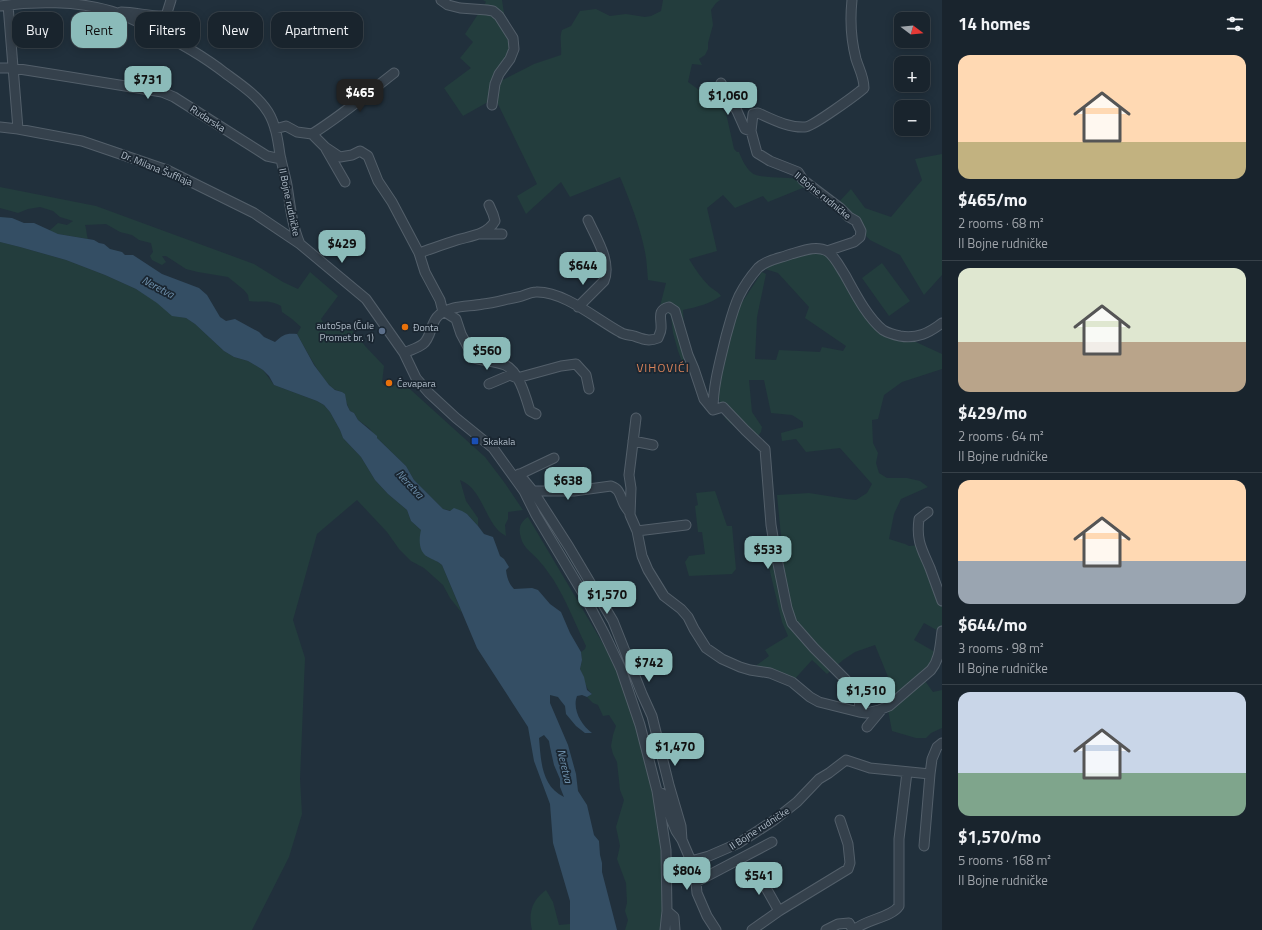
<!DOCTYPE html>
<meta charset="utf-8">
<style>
:root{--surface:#19242d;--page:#263039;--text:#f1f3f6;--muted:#9fa4aa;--line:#374149;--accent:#8bbbb9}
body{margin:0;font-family:"Titillium Web",sans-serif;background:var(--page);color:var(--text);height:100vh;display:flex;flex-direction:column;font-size:15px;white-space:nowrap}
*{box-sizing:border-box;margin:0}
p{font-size:13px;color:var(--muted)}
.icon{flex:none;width:22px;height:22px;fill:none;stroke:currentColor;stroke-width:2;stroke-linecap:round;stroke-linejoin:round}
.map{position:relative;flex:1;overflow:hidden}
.panel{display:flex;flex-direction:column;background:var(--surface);width:320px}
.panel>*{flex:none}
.top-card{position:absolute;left:12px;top:12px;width:380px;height:36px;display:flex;gap:8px}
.needle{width:26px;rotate:106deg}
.controls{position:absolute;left:894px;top:12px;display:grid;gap:8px}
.controls a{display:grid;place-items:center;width:36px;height:36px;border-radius:8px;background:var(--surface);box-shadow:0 2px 10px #0003,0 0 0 1px var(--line);font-size:20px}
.price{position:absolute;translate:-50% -34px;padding:0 9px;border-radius:8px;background:var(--accent);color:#111;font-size:13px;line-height:26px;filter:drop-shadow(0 1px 2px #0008)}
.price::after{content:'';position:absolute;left:50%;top:24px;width:12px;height:9px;margin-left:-6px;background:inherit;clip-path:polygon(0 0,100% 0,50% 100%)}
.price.on{background:#222;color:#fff}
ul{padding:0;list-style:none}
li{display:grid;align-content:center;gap:8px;height:212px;padding:0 16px}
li+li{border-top:1px solid var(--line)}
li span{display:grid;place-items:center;height:124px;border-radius:12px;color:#555}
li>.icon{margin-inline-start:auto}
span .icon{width:72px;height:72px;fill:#fffc;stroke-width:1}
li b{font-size:17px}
h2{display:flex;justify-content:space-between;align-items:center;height:48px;padding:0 16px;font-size:17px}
.chip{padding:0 14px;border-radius:12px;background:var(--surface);box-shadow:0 2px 10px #0003,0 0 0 1px var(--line);font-size:14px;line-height:36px}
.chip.on{background:var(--accent);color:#111}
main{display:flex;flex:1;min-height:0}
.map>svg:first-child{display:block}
.green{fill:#233d3d}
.water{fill:#344e64;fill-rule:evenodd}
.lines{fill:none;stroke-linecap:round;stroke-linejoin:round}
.minor-casing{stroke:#535f6a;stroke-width:11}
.minor{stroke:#35414c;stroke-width:9}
.food-dot{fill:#e8710a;stroke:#1a2631;stroke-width:1.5}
.service-dot{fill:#5c6f8a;stroke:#1a2631;stroke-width:1.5}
.transit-dot{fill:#1a4fb4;stroke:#1a2631;stroke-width:1.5}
.labels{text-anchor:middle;stroke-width:3.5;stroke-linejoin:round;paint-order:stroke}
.street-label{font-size:10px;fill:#b0bcc8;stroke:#1a2631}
.poi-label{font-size:10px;fill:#b0bcc8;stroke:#1a2631;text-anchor:start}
.water-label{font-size:11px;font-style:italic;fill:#6f91ad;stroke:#1a2631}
.quarter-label{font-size:12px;letter-spacing:1px;fill:#da835a;stroke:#1a2631}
</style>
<main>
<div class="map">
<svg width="942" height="930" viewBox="0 0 942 930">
<rect width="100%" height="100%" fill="#21303c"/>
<path class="green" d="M 483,0 L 502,0 L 506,26 L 514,49 L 495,84 L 534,64 L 561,55 C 562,46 559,38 562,30 L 571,26 L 580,11 L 596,9 L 610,16 L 626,14 L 645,17 L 651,16 L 661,11 L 663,0 L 720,0 L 716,3 L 711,10 L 713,25 L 708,43 L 708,49 L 705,55 L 699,59 L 702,65 L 692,64 L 688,82 L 713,100 L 726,113 L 734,149 L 737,152 L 739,152 C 742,160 746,168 752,173 C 759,179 790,176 802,180 C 805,181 807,183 810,185 L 768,202 L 763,196 L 735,208 L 723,195 L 707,208 L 717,251 L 689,259 C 695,269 701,278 709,286 C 713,290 718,291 721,296 C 709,304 697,307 683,310 L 686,363 L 683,364 L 678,351 L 673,333 L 671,316 L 668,313 L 665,312 L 658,314 L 666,283 L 648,280 C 647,271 647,261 645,252 C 640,226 630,201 620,177 L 570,197 L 561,182 L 526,214 L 517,196 L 537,184 L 495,98 L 463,116 L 444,88 L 471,68 L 460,58 L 473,42 L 465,34 L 486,2 Z
M 942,154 L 942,275 L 924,295 L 900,255 L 870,240 L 836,205 L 851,189 L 865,208 L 891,217 L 922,180 L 915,159 Z
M 0,187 L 96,206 L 254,264 L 283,282 L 298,289 L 310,272 L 338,296 L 321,319 L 323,322 L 347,324 L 366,347 L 384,366 L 382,383 L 385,386 L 392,387 L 401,381 L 485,457 L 504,482 L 523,510 L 508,512 L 508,519 L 505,525 L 506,536 C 485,526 484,489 460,480 L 466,501 L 478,518 L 478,526 L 467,514 L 443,509 L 414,480 L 406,466 L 377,438 L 369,428 L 358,420 L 354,413 L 350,411 L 342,392 C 340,391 338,391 336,390 C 324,385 304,346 297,334 L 301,327 L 292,319 L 282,312 L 281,306 C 267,299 262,303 249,301 L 248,295 L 244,290 L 228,277 L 198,272 L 186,269 L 166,256 L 162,256 L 166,262 L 162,265 L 152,260 L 150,256 L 153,252 L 151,243 L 139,240 L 132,235 L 120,232 L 106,224 L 85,225 C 87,231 86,233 88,239 L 58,234 L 49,231 L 58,223 L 67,225 L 73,221 L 60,217 L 53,211 L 40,207 L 28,209 L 18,213 L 0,208 Z
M 0,242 L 20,247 L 66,260 L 105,275 L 136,289 L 180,317 L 186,318 L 195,324 L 224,351 L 234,357 L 248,361 L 263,370 L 274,385 L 317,401 L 324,405 L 330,412 L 340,430 L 343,438 L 361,457 L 375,480 L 388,494 L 407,510 L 411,521 L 421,530 L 426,556 L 435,560 L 442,565 L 462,613 L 450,598 L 443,585 L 424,568 L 411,561 L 399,549 L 387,532 L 357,500 L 317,534 L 293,620 L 305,658 L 300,779 L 302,814 L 289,857 L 252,930 L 0,930 Z
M 825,251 L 879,325 L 942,354 L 942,369 L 902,382 L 884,395 L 878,419 L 872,420 L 873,443 L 878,453 L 876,463 L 879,473 L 887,478 L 907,478 L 920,481 L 928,487 L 901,499 L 894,514 L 889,539 L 905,544 L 909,546 L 920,545 L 942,602 L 942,633 L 924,623 L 914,640 L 935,652 L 925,681 L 933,692 L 942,690 L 942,728 L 931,733 L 926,738 L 916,738 L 892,731 L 888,710 L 897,699 L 875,645 L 855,652 L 843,660 L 827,674 L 812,660 L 792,682 L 750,670 L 769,656 L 765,650 L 788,636 L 782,622 L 767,559 L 777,561 L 782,546 L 777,495 L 809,493 L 847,499 L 856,500 L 867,493 L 872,484 L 840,448 L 806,452 L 796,439 L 782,441 L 781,433 L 803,427 L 803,422 L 792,415 L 771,413 L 764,380 L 749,380 L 752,412 L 762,427 L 761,432 L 754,441 L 730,423 L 725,418 L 718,396 L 715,374 L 736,300 L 741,304 L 762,272 L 766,274 L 757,317 L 755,359 L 776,360 L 779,350 L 820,352 L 822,347 L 843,351 L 846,346 L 805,318 L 809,307 L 778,273 L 759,267 L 776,259 Z
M 882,263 L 910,301 L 889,316 L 862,278 Z
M 715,491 L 727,526 L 732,526 L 736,569 L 732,574 L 689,576 L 685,562 L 689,556 L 705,554 L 702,532 L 698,532 L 695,506 L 698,505 L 696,493 Z
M 528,517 L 618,669 L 640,725 L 666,850 L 665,930 L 625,930 L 628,920 L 625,911 L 627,903 L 626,883 L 617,859 L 620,846 L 616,827 L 624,800 L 620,790 L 617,762 L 613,754 L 611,746 L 613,735 L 616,726 L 609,715 L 603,716 L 598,705 L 593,703 L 587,697 L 592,694 C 585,688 584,678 580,669 L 582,660 L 581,652 L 585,649 L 586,646 C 575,623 566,600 553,579 C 549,574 545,567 540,562 C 534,554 523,548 521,538 C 518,529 520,522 528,517 Z
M 546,890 L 553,902 L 559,925 L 570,924 L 570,930 L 532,930 C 528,913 532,900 546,890 Z"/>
<path class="water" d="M 0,217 L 12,218 L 24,223 L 34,223 L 58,234 L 94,240 L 99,243 L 104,244 L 110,249 L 122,252 L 125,255 L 133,255 L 162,274 L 199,288 L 207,295 L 220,317 L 226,321 L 235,319 L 259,332 L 264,337 L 275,342 C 283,335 285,333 297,334 L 314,365 L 329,385 L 335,390 L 342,392 L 345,394 L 347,405 L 350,411 L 354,413 L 358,420 L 377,436 L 377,438 L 406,466 L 414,480 L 443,509 L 450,511 L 454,508 L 462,511 L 467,514 L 478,526 L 484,534 L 493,537 L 500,556 L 504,559 L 509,567 L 506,570 C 507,578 509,584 514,589 L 532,588 L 538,590 L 550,604 L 561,612 L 570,633 L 581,652 L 582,660 L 580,669 L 584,677 L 587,690 L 592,694 L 587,697 L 582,695 L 577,696 C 572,709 581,725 592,733 L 585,733 L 576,726 L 566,714 L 565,706 L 561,701 L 558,697 L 550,695 L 550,703 L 568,745 L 576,774 L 578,791 L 587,805 L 594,835 L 599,841 L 600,855 L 602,863 L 602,872 L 617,930 L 570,930 L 570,901 L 553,843 L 550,804 L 534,761 L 528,727 L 477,648 L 442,565 C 438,561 433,560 428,557 C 418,552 419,538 421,530 L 411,521 L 407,510 L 388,494 L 375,480 L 361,457 L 343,438 L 340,430 L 330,412 L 324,405 L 317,401 L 274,385 L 269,376 L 263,370 L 248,361 L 234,357 L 224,351 L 195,324 L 186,318 L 172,316 L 157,303 L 136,289 L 105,275 L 66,260 L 20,247 L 0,242 ZM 544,735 L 549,741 L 550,747 L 554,765 L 560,779 L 560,787 L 564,797 C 541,786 541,760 539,738 Z"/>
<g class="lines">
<defs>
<path id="minor" d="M 441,0 L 448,5 L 460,8 L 487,10 L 493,11 L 499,16 L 513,38 L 514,49 L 510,59 L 499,74 L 495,84 L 492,105
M 8,5 L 18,129
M 0,6 C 35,1 77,1 111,11 C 125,15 138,22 150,28 C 177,41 202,55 225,73 C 240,84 258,96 268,112 C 276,125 278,141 280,155 C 282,165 285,175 287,185 C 290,205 292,225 300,244 L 366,299 L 404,353 L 416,378 L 429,393 L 456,418 L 493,448 L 524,491 L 536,515 L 584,595 L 604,633 L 621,669 L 640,725 L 657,791 L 666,850 L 667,911 L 665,930
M 121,12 C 136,12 151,17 166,16 L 171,0
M 0,68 L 13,68 L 70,77 L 162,92 L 174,97 L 267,156 L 281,159
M 721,83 L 737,111 L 745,129 L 751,131
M 0,127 L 18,129 L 82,141 L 167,170 L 254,213 L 300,244
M 275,129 L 286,126 L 297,132 L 312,134 L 325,147 L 340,157 L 352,155 L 360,151 L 368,156 L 378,181 L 392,202 L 419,253 L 425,272 L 440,300 L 443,312
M 312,134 C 341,116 367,94 394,73
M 326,149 L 345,182
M 481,234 L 502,234
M 827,251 L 854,242 L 860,237 L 861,231 L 856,221 L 849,217 L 840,208 L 803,180 L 798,172 L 770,161 L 757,153 L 751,131 L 753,114 L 758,113 C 772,119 788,128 805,127 C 812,127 856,95 864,88 C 864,77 859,69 856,59 C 851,40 850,19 852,0
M 419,253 C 431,249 444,244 457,240 C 470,236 487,235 495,221 L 493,214 L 489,205
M 578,307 L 604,281 C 612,262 596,238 588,220
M 445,312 L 456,319 L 461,334 L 470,351 L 474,358 C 484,361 495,361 505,365 C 519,371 526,398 530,411 L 536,414
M 404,353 C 410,350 418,348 423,344 C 432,337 430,322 439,315 C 451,305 468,307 483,304 C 495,303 506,299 518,297 C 524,296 530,292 536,292 C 564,291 596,319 620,332 C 624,335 630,335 634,336 C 643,339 648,342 658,338 C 659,335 661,332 661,329 C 662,319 656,310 669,307 L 675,311 L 688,355 L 694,369 L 704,399 L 713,410 C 713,385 720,361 726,336 C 730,322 733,309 739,296 C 744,286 751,276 758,268 C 766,260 781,258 791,254 C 802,251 816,245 827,251 C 834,255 841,269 845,275 C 855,293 867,317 883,330 C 888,333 895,335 900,336 C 917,339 929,333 942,323
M 489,384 L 510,375 L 517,378 L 561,366 L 576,364 L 586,375 L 589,389
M 713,410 L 723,407 L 745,430 L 765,449 L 771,525 L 775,549 L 787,608 L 792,623 L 814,648 L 846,680 L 860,696 L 859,712
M 636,418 L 629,475 L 631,488 L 630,515 L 637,531 L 642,556 L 648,570 L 664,596 L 681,609 L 688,617 L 694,629 L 706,648 L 722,659 L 740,667 L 750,670 L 770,673 L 792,682 L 810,697 L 819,702 L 859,712 L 866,713 L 879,710 L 889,706 L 931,670 C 940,659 940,645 942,631
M 633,441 L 653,445
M 519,474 L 533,491 L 569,547 L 613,621 L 642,694 L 652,716 L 669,785 L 681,826 L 682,840
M 514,477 L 554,458
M 529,491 L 574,491 L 611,486 C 620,489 620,496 624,504 C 626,508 628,510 630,513
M 928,512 L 919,519 C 916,541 922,549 930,568 C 934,579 938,590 942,601
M 637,531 L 686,525
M 867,727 L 882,709
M 657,791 L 663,794 L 671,819 L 676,831 L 682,840 L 691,861 L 696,882 L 697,893 L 707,916 L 716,930
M 924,846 L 930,774 L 932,759 L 937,747 L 942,743
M 691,861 L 709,856 L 739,843 L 773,821 L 797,802 L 819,779 L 829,773 L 846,760 L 870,768 L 930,774
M 757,872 L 779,911
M 696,882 L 772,842
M 667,911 L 674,917 L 675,930
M 752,930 L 779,911 L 848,869 L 850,863 L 848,844 L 840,820
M 826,930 L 838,924 L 849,923 L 853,930
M 854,930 C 866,919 891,918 899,906 L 899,839 L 907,772"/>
</defs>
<use href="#minor" class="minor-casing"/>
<use href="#minor" class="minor"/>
</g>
<g class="food-dot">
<circle cx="405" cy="327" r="4"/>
<circle cx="389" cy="383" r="4"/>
</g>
<circle class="service-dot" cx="382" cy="331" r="4"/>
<rect class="transit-dot" x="471" y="437" width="8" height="8" rx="2"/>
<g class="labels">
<g class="street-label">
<text transform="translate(208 118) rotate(33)" y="4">Rudarska</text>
<text transform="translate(157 168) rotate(22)" y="4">Dr. Milana Šufflaja</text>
<text transform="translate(823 195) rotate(39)" y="4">II Bojne rudničke</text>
<text transform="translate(290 202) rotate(78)" y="4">II Bojne rudničke</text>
<text transform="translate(759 828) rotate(-33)" y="4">II Bojne rudničke</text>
</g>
<g class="poi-label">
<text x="374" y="329" text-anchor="end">autoSpa (Čule<tspan x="374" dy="12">Promet br. 1)</tspan></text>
<text x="413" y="331">Đonta</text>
<text x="397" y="387">Ćevapara</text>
<text x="483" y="445">Skakala</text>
</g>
<g class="water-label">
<text transform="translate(158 287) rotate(28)" y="4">Neretva</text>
<text transform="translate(410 484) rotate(47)" y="4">Neretva</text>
<text transform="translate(565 766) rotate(77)" y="4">Neretva</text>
</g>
<g class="quarter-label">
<text x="663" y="372">VIHOVIĆI</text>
</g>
</g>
</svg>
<div class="controls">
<a><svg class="needle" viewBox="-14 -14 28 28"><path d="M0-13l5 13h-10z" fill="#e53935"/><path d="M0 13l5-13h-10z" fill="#9fa4aa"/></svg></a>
<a>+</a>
<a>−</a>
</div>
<b class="price" style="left:148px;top:100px">$731</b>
<b class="price on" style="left:360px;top:113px">$465</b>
<b class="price" style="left:728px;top:116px">$1,060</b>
<b class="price" style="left:342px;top:264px">$429</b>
<b class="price" style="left:583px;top:286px">$644</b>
<b class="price" style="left:487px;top:371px">$560</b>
<b class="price" style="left:568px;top:501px">$638</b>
<b class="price" style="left:768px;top:570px">$533</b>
<b class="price" style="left:607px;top:615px">$1,570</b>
<b class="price" style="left:649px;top:683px">$742</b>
<b class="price" style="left:866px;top:711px">$1,510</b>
<b class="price" style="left:675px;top:767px">$1,470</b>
<b class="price" style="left:687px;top:891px">$804</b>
<b class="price" style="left:759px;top:896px">$541</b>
<div class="top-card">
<a class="chip">Buy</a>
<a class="chip on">Rent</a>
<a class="chip">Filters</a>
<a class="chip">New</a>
<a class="chip">Apartment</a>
</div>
</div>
<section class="panel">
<h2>14 homes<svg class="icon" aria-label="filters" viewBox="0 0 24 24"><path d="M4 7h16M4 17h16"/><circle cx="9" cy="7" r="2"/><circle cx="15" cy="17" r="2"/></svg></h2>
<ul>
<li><span style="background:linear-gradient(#ffd9b3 70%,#c2b280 0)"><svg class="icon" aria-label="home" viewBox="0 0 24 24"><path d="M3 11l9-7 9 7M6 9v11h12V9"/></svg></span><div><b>$465/mo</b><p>2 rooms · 68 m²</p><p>II Bojne rudničke</p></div></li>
<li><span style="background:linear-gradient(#dfe7d0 60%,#b9a48a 0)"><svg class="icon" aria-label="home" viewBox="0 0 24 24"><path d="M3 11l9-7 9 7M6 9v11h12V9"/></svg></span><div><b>$429/mo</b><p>2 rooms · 64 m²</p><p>II Bojne rudničke</p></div></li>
<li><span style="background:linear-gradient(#ffd9b3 65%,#9aa5b1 0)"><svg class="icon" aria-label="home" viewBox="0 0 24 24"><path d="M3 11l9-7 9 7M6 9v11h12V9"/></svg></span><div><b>$644/mo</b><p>3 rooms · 98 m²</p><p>II Bojne rudničke</p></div></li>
<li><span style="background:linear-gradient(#c9d6e8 65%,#7fa58c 0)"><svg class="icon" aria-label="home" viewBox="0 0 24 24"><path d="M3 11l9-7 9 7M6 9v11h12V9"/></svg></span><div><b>$1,570/mo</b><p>5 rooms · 168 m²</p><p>II Bojne rudničke</p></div></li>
</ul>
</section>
</main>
